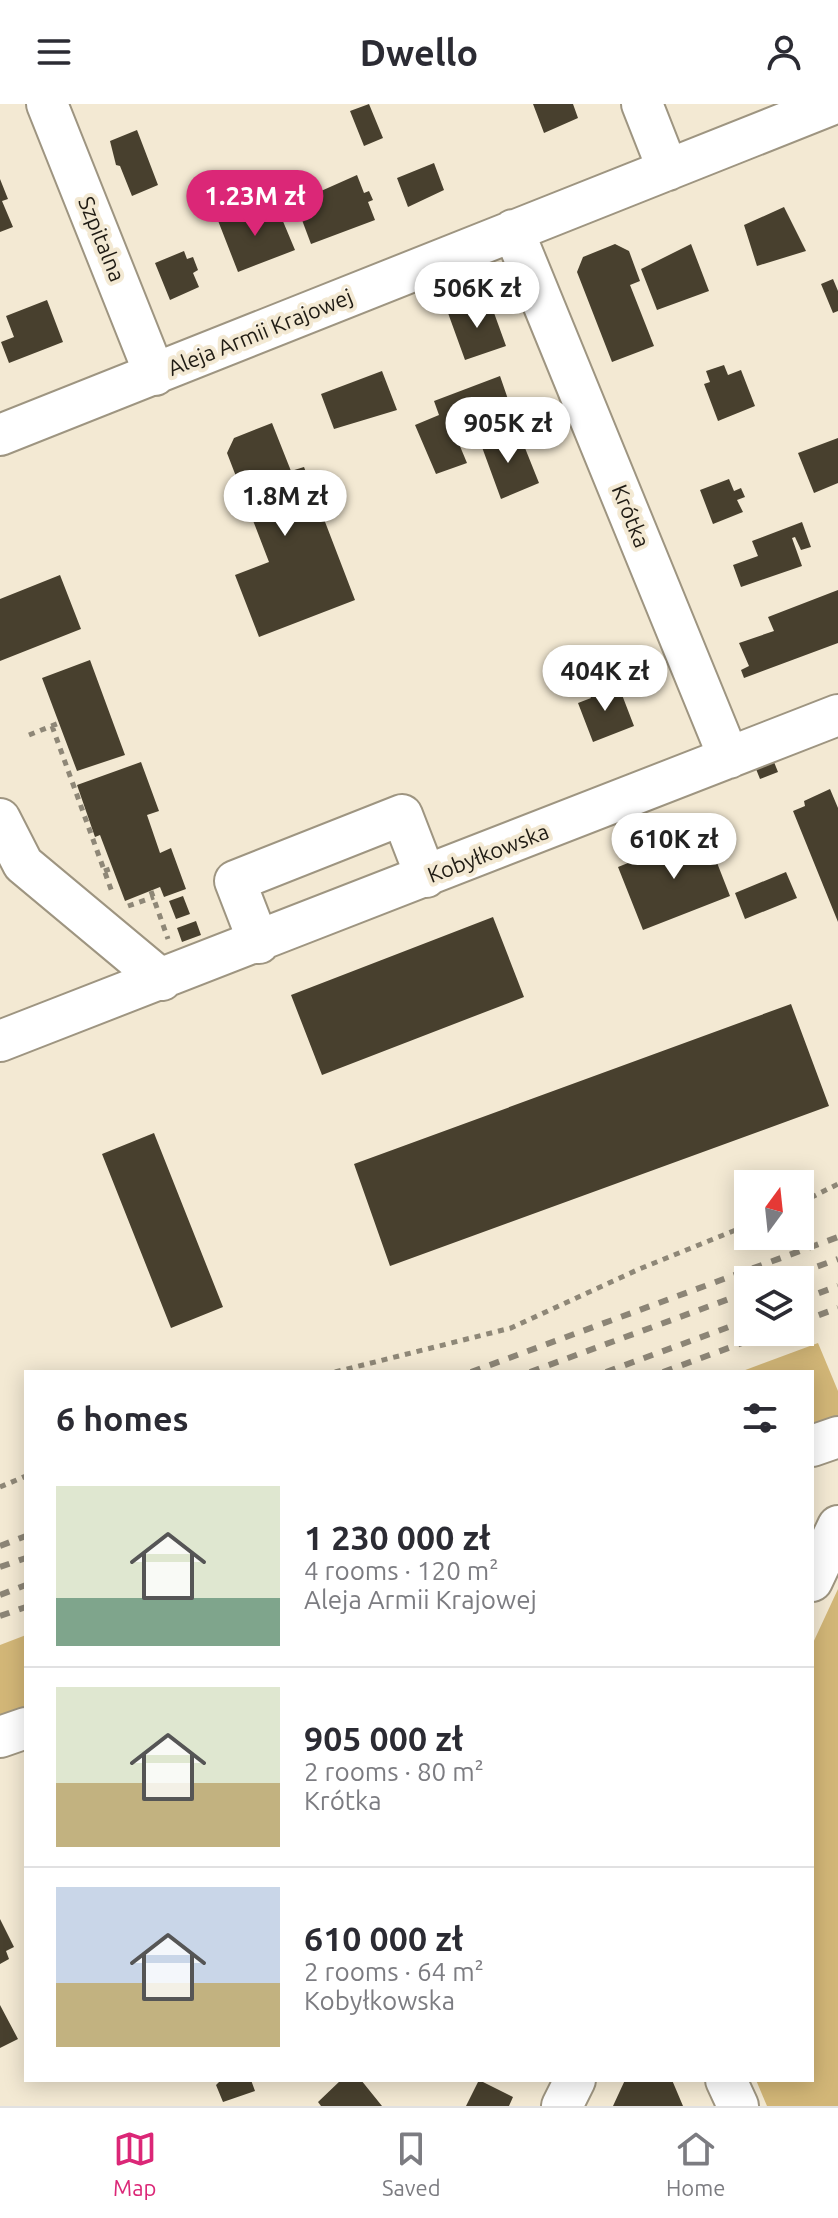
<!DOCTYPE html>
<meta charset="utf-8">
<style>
:root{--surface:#fff;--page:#f2f2f3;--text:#2b2b33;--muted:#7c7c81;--line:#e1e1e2;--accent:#db2777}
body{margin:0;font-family:Ubuntu,sans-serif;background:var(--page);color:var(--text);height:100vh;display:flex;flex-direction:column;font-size:30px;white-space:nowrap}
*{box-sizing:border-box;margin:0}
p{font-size:26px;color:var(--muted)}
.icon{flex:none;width:44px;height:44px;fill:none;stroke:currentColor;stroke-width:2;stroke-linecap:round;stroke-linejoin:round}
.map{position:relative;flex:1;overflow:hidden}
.drawer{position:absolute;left:24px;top:1266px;width:790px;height:712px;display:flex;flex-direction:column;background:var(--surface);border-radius:0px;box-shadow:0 4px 20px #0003}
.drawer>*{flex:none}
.needle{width:52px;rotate:15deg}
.buttons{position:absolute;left:734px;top:1066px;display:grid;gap:16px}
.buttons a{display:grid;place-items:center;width:80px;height:80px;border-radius:0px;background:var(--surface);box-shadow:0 4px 20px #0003;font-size:40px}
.price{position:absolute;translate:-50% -68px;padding:0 18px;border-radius:28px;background:#fff;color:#222;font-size:26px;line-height:52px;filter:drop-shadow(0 2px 4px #0008)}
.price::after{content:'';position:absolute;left:50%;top:48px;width:24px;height:18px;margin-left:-12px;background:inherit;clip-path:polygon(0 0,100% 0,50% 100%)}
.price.current{background:var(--accent);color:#fff}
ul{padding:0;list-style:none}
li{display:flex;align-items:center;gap:24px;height:200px;padding:0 32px}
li+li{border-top:2px solid var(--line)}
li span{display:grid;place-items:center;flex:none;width:224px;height:160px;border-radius:0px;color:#555}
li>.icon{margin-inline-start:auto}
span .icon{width:96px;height:96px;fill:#fffc;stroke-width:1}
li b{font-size:34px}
h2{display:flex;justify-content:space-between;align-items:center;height:96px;padding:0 32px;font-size:34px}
header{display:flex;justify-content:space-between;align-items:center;height:104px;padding:0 32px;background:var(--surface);font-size:36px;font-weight:600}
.dock{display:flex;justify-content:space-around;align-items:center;height:112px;border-top:2px solid var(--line);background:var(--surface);font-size:22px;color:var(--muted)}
.dock a{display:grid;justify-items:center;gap:4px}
.dock .current{color:var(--accent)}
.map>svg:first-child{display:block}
.green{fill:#d2b677}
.building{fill:#48402e}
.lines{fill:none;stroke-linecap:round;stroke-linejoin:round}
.minor-casing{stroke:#9e9581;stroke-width:44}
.path{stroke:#8e8777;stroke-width:5;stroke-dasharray:6 6;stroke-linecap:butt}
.minor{stroke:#fff;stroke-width:40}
.rail{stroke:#8c8576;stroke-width:6;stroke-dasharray:10 10;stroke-linecap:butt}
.labels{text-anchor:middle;stroke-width:8;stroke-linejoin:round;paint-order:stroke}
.street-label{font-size:22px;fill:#1f1b13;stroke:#f3e9d3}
</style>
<header><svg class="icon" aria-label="menu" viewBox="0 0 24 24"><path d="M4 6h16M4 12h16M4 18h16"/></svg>Dwello<svg class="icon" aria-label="person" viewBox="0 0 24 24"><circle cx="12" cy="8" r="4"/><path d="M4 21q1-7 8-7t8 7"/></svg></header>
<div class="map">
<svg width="838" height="2002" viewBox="0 0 838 2002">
<rect width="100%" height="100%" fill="#f3e9d3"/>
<path class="green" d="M 818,1239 L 838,1287 L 838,1315 L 812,1324 L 812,1268 L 740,1268 Z
M 838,1485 L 838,2002 L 767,2002 L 756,1976 L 812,1976 L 812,1541 Z
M 26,1531 L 26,1610 L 0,1619 L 0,1541 Z"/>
<path class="building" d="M 369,0 L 383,34 L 364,42 L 350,7 Z
M 533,0 L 573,0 L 578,14 L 544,29 Z
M 137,26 L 158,81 L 132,92 L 120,62 L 116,61 L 110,37 Z
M 434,59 L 444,86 L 408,103 L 397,74 Z
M 304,69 L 312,91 L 357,71 L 364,89 L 369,87 L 373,96 L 368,98 L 375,116 L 311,140 L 287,76 Z
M 0,75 L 8,95 L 2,97 L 13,123 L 0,128 Z
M 277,103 L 295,146 L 238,168 L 217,114 L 241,104 L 245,116 Z
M 784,103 L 806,147 L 757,162 L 744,121 Z
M 615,140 L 629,147 L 640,177 L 630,181 L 654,242 L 612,258 L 577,168 L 583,153 Z
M 691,140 L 709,187 L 657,206 L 641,165 Z
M 184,147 L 187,155 L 193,153 L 198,166 L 193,169 L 199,183 L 170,196 L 155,159 Z
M 833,175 L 838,187 L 838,207 L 833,209 L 821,180 Z
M 489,195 L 506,242 L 465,256 L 448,209 Z
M 47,196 L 63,238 L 9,259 L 1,238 L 14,233 L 6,212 Z
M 724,261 L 728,271 L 741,266 L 755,302 L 718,317 L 704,280 L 710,278 L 706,267 Z
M 382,267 L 397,306 L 334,325 L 321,290 Z
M 500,272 L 510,301 L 452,323 L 467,359 L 436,370 L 415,321 L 439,311 L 434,297 Z
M 272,319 L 291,367 L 304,363 L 355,496 L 259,533 L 235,471 L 269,458 L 227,349 L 234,334 Z
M 503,325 L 510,344 L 523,339 L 539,379 L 501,395 L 479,335 Z
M 838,334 L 838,379 L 814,389 L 798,349 Z
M 729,375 L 734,387 L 741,384 L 745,393 L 737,396 L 743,408 L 713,420 L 700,386 Z
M 802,418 L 811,443 L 801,446 L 795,433 L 792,434 L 802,462 L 741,483 L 733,461 L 758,452 L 752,437 Z
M 60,471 L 81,525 L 0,557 L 0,495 Z
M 838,486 L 838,539 L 744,574 L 741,566 L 749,562 L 739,539 L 774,527 L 768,513 Z
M 90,556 L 125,651 L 77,667 L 42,574 Z
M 600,579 L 604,589 L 619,583 L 634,622 L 593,638 L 578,599 L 591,594 L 586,584 Z
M 141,658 L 159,707 L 147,711 L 160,749 L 171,744 L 186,785 L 164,793 L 160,783 L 125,797 L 100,731 L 95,733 L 77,681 Z
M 774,658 L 778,668 L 760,675 L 756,665 Z
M 830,685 L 838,704 L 838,818 L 793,707 L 805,702 L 804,697 Z
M 705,728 L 730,792 L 643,826 L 618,763 Z
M 786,768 L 797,794 L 745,815 L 735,789 Z
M 183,792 L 190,810 L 176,815 L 169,797 Z
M 493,813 L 524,893 L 322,971 L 291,891 Z
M 196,817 L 201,831 L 182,838 L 177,824 Z
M 791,900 L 829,1002 L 390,1162 L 354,1060 Z
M 154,1029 L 223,1203 L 171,1224 L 102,1050 Z
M 0,1815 L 14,1843 L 6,1847 L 9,1855 L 0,1860 Z
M 0,1901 L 18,1935 L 0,1944 Z
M 221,1976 L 251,1976 L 255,1987 L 223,1998 L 216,1981 Z
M 341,1976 L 361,1976 L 382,2002 L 321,2002 L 318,1998 Z
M 479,1976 L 513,1993 L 509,2002 L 466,2002 Z
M 625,1976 L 672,1976 L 683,2002 L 613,2002 Z"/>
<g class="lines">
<defs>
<path id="minor" d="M 47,0 L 155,271
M 642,0 L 668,66
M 513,126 L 729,654
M 0,331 L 833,0
M 0,715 L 23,760 L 162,876
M 259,839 L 235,777 L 402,711 L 426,773
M 0,937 L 838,611
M 812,1342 L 838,1333
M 812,1477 L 838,1422
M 0,1633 L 26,1624
M 726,1976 L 738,2002
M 562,2002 L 575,1976"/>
</defs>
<use href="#minor" class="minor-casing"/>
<path class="path" d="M 52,622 L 112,788
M 29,631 L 59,619
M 104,767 L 113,764
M 151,787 L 168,835
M 128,802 L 154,793
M 800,1099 L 838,1080
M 335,1268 L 511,1224 L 637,1166 L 748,1121
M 0,1383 L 26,1372"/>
<use href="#minor" class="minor"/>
<path class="rail" d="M 780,1176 L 838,1155
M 800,1196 L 838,1182
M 800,1218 L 838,1204
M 471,1268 L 838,1133
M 530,1268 L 748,1188
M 606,1268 L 748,1216
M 663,1268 L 772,1228
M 0,1442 L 26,1432
M 0,1463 L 26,1454
M 0,1491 L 26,1481
M 0,1512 L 26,1503"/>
</g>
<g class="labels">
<g class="street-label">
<text transform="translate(102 135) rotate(68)" y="8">Szpitalna</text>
<text transform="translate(260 228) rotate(-22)" y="8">Aleja Armii Krajowej</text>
<text transform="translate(631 412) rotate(68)" y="8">Krótka</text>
<text transform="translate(488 749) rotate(-21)" y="8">Kobyłkowska</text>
</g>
</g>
</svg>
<div class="buttons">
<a><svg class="needle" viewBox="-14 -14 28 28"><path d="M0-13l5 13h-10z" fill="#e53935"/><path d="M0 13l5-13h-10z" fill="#7c7c81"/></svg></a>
<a><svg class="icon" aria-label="layers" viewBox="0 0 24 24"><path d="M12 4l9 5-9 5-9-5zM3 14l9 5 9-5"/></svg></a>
</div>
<b class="price current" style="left:255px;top:134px">1.23M zł</b>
<b class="price" style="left:477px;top:226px">506K zł</b>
<b class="price" style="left:508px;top:361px">905K zł</b>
<b class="price" style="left:285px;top:434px">1.8M zł</b>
<b class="price" style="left:605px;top:609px">404K zł</b>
<b class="price" style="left:674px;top:777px">610K zł</b>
<section class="drawer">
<h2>6 homes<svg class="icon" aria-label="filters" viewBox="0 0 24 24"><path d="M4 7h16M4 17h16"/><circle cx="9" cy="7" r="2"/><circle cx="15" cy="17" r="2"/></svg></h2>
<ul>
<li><span style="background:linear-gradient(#dfe7d0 70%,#7fa58c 0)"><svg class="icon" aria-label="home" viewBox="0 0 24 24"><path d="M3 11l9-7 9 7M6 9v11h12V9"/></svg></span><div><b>1 230 000 zł</b><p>4 rooms · 120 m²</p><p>Aleja Armii Krajowej</p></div></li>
<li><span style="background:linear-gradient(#dfe7d0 60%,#c2b280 0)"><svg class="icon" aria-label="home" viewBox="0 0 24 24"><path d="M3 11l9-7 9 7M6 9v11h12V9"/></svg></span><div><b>905 000 zł</b><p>2 rooms · 80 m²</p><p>Krótka</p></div></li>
<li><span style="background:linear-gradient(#c9d6e8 60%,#c2b280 0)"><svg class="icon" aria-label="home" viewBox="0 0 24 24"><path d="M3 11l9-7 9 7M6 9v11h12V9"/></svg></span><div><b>610 000 zł</b><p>2 rooms · 64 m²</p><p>Kobyłkowska</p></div></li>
</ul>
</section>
</div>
<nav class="dock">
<a class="current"><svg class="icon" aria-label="map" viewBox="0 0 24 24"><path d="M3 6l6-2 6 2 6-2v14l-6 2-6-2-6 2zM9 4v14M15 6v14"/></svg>Map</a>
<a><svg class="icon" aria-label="saved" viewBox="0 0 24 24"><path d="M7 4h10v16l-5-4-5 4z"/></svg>Saved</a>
<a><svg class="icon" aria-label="home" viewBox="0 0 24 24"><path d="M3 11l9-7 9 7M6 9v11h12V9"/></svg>Home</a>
</nav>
